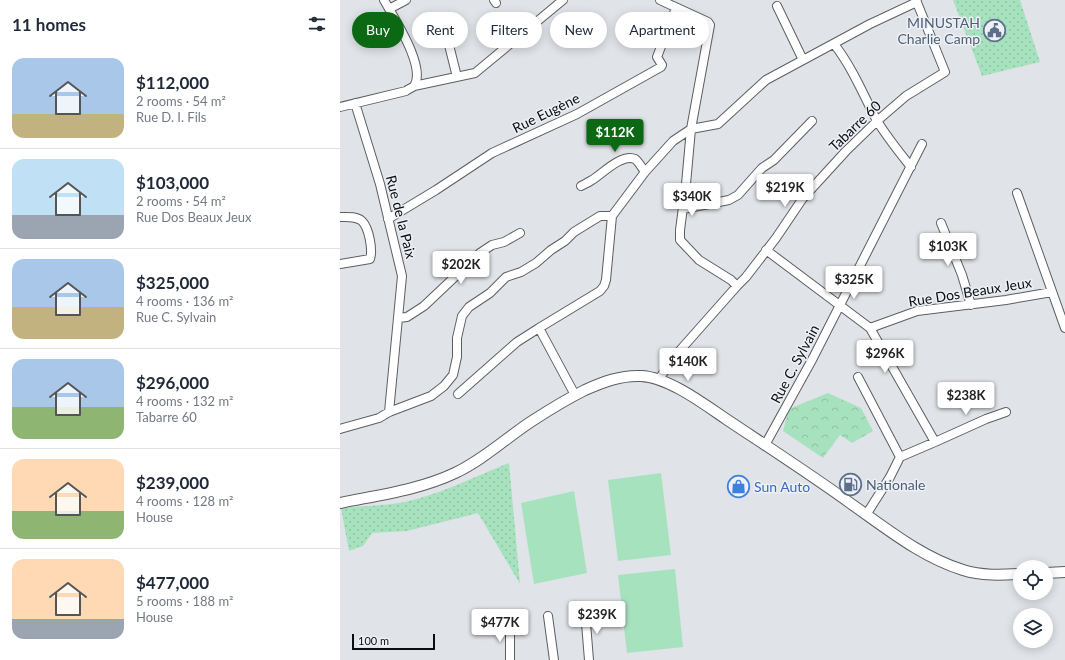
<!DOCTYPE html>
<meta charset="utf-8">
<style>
:root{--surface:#fff;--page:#f6f6f7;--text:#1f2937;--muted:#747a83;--line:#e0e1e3;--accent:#0a6912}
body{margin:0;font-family:Lato,sans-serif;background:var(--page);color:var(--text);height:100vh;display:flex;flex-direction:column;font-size:15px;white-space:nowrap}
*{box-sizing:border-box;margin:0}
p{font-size:13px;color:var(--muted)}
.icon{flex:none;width:22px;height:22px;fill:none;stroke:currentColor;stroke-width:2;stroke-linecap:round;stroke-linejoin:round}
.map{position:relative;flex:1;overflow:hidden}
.drawer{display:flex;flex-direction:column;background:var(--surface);width:340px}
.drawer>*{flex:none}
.hud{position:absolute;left:12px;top:12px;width:380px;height:36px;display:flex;gap:8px}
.tools{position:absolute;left:673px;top:560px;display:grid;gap:8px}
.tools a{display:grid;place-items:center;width:40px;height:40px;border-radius:50%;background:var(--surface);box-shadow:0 2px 10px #0003;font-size:20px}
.scale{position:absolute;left:12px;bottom:10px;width:83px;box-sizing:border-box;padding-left:4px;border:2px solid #0c0d0f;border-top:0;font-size:11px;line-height:14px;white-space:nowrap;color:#0c0d0f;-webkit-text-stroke:3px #edf0f5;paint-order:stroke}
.price{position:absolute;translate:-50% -34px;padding:0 9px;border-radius:4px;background:#fff;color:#222;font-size:13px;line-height:26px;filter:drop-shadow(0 1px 2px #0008)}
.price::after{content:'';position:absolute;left:50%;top:24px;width:12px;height:9px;margin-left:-6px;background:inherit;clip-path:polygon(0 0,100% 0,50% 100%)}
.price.on{background:var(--accent);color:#fff}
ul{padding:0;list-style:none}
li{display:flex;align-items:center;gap:12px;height:100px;padding:0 12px}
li+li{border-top:1px solid var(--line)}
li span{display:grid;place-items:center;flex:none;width:112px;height:80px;border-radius:12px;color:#555}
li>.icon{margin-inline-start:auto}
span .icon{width:48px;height:48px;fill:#fffc;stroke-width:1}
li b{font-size:17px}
h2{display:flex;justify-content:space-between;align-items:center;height:48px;padding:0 12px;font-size:17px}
.pill{padding:0 14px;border-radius:18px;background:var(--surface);box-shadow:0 2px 10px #0003;font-size:14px;line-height:36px}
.pill.on{background:var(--accent);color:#fff}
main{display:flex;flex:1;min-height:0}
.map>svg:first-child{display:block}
.grass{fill:url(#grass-dots)}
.park{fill:url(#park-crowns)}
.garden{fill:#a7e2bf}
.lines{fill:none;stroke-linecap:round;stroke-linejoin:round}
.minor-casing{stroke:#5c5e62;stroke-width:10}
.major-casing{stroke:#5c5e62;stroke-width:12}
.minor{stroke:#fff;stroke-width:8}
.major{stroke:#fff;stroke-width:10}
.labels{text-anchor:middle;stroke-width:3;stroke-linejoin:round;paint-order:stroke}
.service-label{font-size:14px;fill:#4e5e75;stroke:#edf0f5;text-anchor:end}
.street-label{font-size:14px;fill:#0c0d0f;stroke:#edf0f5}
.shop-label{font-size:14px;fill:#366cbe;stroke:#edf0f5;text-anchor:start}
</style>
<main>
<section class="drawer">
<h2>11 homes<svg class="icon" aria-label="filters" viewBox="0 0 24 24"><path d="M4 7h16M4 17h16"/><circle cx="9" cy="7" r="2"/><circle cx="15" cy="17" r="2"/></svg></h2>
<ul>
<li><span style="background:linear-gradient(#a9c7e8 70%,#c2b280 0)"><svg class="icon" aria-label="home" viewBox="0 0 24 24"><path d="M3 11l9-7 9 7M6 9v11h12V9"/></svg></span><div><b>$112,000</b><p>2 rooms · 54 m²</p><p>Rue D. I. Fils</p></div></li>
<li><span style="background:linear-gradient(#bfe0f5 70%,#9aa5b1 0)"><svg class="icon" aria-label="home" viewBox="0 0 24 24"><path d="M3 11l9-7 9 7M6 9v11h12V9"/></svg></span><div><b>$103,000</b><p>2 rooms · 54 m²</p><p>Rue Dos Beaux Jeux</p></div></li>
<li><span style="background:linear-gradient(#a9c7e8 60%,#c2b280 0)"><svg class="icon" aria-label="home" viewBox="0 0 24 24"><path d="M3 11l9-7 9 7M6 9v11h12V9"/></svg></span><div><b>$325,000</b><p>4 rooms · 136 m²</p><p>Rue C. Sylvain</p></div></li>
<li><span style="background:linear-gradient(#a9c7e8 60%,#8fb573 0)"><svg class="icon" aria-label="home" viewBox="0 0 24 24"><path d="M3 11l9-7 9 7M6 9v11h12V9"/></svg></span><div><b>$296,000</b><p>4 rooms · 132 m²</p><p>Tabarre 60</p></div></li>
<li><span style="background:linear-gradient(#ffd9b3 65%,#8fb573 0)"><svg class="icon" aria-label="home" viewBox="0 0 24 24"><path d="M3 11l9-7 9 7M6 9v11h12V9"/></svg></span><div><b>$239,000</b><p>4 rooms · 128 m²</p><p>House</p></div></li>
<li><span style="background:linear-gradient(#ffd9b3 75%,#9aa5b1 0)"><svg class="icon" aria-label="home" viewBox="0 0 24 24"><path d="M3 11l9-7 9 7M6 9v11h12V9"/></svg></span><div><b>$477,000</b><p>5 rooms · 188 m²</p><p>House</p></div></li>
</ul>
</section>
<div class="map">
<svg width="725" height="660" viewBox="0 0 725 660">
<defs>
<pattern id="grass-dots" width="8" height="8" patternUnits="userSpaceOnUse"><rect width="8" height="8" fill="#a7e2bf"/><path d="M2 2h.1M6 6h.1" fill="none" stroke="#8fc1a3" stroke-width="1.8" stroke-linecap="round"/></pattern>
<pattern id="park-crowns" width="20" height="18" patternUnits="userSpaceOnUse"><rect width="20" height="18" fill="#a7e2bf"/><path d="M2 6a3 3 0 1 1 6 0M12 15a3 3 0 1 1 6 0" fill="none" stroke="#8fc1a3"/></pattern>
</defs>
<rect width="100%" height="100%" fill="#e0e3e8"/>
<path class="grass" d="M 613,0 L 680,0 L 700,62 L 642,76 Z
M 169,463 L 180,584 L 138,513 L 67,531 L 32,533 L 23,546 L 9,551 L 1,508 C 20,506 40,506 59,503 C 95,497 136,476 169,463 Z"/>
<path class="park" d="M 488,393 L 521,408 L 533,431 L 512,443 L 500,435 L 483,458 L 443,431 L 449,409 Z"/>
<path class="garden" d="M 321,473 L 331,555 L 278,561 L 268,480 Z
M 234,491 L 247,573 L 194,584 L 181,503 Z
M 335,569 L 343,647 L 287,653 L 278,575 Z"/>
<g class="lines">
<defs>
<path id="minor" d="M 154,0 L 156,3
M 437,6 L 463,60
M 49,9 L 66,0
M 108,41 L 117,77
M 494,44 C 512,67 523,94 536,119 C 546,136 559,152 571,167
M 74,86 L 135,73 L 223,0
M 15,103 L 40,184 L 62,276 L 49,412
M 0,107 L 66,91 C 68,89 72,88 74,86 C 87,67 53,17 44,0
M 241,186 C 245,184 249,182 252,180 C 262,174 282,153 295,159 C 299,162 302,168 305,172
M 677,193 L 725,328
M 343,209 L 389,200 L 398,195 L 422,168 L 434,160 L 472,121
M 0,217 C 7,217 16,216 22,221 C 29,228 33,250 30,259 L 0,264
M 48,219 L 96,190 L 152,153 L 237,114 L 321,67 L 322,65 L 317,57 L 336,8
M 601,223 L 622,275 L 631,305
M 426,250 L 530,328 L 595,442 L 560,457 L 550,477 L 526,515
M 397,286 L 391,280 L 359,260 L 340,240 L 340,230 L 346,184 L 351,129 L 378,124 L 426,80 L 530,24 L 577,2
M 58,318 L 67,317 L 84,306 L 140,253 L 152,245 L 164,242 L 180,233
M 530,328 L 577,311 L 666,300 L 712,292
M 518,377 L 560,457
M 319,379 L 335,356 L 397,286 L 406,277 L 436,238 L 463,198 L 506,151 L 537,121 L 566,96 L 605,72 L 576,0
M 118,394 L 177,342 L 199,328
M 235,395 L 199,328 L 260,291 L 264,286 L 266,280 L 272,216 L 305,172 L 333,141 L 351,129 L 370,25 L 368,22 L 320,0
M 0,429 L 39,418 L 49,412 L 91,396 L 104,386 L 113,375 L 117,357 L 117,338 L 122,316 L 129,307 L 150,293 L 166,277 L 181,272 L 196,263 L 211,250 L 225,241 L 234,232 L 260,216 L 272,216
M 595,442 L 646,419 L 666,412
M 425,445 L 473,358 L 582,144
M 245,611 L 249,660
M 208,616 L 214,660
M 170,625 L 170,660"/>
<path id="major" d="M 0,503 C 39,495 79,490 115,473 C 143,460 166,438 192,421 C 209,410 227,399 245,390 C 263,382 281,375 301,376 C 328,377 364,404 386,419 C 428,447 470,474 510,503 C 546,528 581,557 623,570 C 642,576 661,575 680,574
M 706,573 L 725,572"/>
</defs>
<use href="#minor" class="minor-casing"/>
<use href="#major" class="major-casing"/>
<use href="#minor" class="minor"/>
<use href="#major" class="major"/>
</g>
<defs>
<symbol id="civic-ring" viewBox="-11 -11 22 22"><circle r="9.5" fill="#edf0f5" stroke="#5c6f8a" stroke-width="1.5"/><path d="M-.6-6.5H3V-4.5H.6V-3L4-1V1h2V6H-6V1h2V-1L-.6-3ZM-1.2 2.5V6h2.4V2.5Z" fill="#5c6f8a"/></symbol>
<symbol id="fuel-ring" viewBox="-11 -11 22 22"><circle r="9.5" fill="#edf0f5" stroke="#5c6f8a" stroke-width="1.5"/><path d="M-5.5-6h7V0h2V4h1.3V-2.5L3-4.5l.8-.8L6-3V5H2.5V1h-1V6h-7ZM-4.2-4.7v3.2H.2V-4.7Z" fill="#5c6f8a"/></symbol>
<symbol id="shop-ring" viewBox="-11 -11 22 22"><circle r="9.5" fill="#edf0f5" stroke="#3f7fe0" stroke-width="1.5"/><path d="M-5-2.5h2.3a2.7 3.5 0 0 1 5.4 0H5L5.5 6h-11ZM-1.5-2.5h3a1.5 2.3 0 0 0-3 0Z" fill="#3f7fe0"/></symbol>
</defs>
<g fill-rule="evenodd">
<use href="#civic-ring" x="642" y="18" width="25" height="25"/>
<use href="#fuel-ring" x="498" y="472" width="25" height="25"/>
<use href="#shop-ring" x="386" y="474" width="25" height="25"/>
</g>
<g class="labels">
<g class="service-label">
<text x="640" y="28">MINUSTAH<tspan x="640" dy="16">Charlie Camp</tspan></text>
<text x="526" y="490" text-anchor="start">Nationale</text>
</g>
<g class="street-label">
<text transform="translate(206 113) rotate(-26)" y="5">Rue Eugène</text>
<text transform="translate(515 126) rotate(-44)" y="5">Tabarre 60</text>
<text transform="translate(61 217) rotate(76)" y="5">Rue de la Paix</text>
<text transform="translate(630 292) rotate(-9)" y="5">Rue Dos Beaux Jeux</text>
<text transform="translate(455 364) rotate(-62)" y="5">Rue C. Sylvain</text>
</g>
<g class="shop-label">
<text x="414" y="492">Sun Auto</text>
</g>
</g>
</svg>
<div class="tools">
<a><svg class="icon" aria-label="locate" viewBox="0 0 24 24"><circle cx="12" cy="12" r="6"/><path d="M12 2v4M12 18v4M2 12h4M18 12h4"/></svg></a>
<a><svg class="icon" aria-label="layers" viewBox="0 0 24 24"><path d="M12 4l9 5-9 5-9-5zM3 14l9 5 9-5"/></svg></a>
</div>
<div class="scale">100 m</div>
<b class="price on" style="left:275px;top:153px">$112K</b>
<b class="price" style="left:445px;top:208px">$219K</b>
<b class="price" style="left:352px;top:217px">$340K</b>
<b class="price" style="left:608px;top:267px">$103K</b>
<b class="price" style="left:121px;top:285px">$202K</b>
<b class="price" style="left:514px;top:300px">$325K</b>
<b class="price" style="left:545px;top:374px">$296K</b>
<b class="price" style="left:348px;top:382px">$140K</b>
<b class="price" style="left:626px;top:416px">$238K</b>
<b class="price" style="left:257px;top:635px">$239K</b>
<b class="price" style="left:160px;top:643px">$477K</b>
<div class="hud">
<a class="pill on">Buy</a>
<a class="pill">Rent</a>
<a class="pill">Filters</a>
<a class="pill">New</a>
<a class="pill">Apartment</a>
</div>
</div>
</main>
